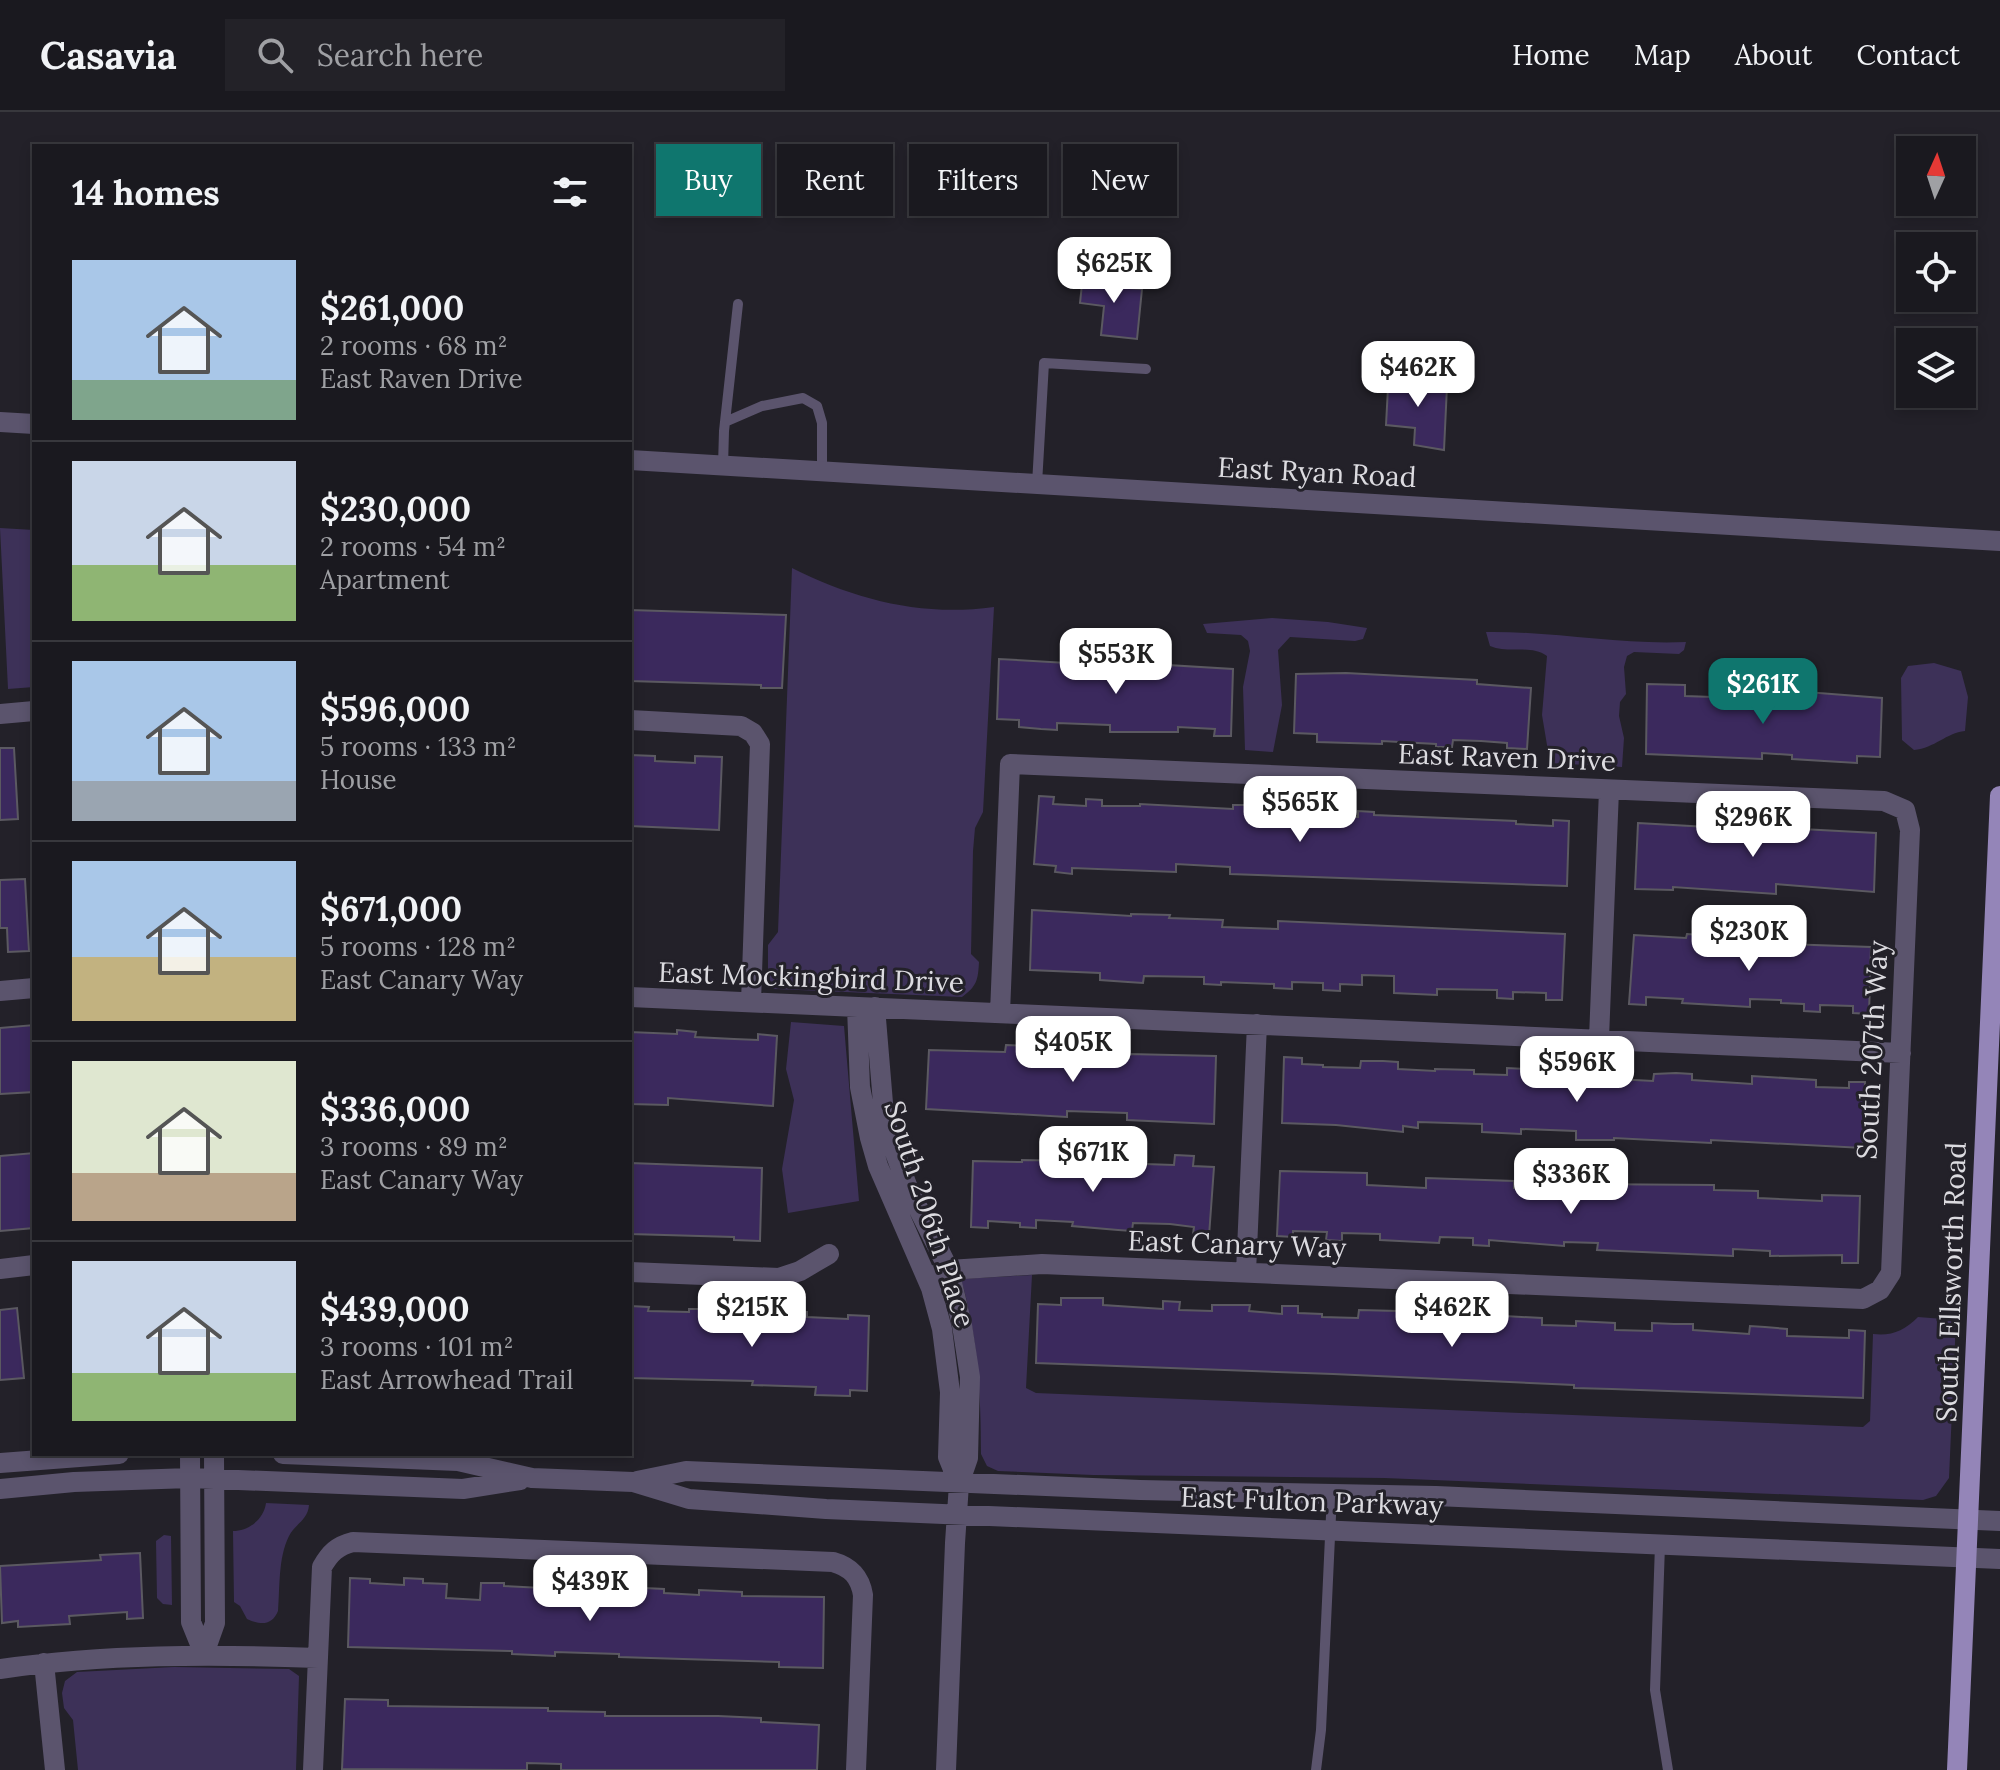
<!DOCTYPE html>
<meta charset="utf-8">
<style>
:root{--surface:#1a191f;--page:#232228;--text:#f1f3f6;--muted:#9fa0a4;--line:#38383d;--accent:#0f766e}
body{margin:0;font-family:Lora,serif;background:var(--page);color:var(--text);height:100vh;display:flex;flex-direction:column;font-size:30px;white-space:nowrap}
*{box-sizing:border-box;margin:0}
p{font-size:26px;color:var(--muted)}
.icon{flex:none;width:44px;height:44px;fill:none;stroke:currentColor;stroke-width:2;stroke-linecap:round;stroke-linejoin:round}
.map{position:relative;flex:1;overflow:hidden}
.side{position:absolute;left:32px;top:32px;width:600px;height:1312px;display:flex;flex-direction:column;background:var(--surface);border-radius:0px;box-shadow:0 4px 12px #0003,0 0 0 2px var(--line)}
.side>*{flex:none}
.hud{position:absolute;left:656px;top:32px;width:760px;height:72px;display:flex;gap:16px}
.needle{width:52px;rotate:3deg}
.buttons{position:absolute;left:1896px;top:24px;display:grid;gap:16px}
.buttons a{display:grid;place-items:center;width:80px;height:80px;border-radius:0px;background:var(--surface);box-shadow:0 4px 12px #0003,0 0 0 2px var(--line);font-size:40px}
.price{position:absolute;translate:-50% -68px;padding:0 18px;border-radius:16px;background:#fff;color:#222;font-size:26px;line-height:52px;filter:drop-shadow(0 2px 4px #0008)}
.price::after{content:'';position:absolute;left:50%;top:48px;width:24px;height:18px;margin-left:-12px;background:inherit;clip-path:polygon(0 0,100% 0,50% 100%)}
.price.selected{background:var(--accent);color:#fff}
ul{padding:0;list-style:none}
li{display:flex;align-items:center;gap:24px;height:200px;padding:0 40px}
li+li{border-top:2px solid var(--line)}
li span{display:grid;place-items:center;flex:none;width:224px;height:160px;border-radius:0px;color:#555}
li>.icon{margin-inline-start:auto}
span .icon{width:96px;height:96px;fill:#fffc;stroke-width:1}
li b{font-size:34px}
h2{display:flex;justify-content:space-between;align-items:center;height:96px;padding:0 40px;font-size:34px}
.chip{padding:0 28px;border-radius:0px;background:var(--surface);box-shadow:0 4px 12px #0003,0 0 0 2px var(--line);font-size:28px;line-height:72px}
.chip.selected{background:var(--accent);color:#fff}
header{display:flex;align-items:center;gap:48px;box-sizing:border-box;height:112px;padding:0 40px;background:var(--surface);border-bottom:2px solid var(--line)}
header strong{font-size:38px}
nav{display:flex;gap:44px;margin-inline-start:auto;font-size:28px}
.search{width:560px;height:72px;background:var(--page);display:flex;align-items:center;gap:20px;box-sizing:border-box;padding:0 28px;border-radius:0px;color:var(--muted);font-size:30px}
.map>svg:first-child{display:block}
.green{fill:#3d3158}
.building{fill:#3b295d;stroke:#5b5961;stroke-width:2}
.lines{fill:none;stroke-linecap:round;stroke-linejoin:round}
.lane{stroke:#5b546d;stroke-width:10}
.street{stroke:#5b546d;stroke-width:20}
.primary{stroke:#9485b8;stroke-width:20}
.labels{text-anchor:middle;stroke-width:6;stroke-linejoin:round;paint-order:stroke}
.street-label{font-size:28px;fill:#dcdbe0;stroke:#232129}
</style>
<header>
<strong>Casavia</strong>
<div class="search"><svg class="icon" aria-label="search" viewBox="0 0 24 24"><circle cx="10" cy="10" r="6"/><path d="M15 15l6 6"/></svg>Search here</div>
<nav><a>Home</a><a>Map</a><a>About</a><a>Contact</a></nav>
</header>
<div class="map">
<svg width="2000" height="1658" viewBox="0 0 2000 1658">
<rect width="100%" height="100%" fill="#232129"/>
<path class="green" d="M 0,416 L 34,418 L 34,575 L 8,577 Z
M 792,456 C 856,488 922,505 994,495 L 983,700 L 975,716 L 973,739 L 971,842 L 979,850 C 978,868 977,874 962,885 L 775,877 L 768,874 L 768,833 L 778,820 Z
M 1272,506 L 1328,510 L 1367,516 L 1363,527 L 1355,529 L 1290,525 L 1278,538 L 1282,593 L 1273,640 L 1245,638 L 1243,575 L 1250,539 L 1248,529 L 1241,523 L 1207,521 L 1203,512 Z
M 1486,520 C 1553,519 1619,533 1686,530 L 1684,538 L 1679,542 L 1634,540 L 1627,544 L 1624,555 L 1626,582 L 1620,590 L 1619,604 L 1624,626 L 1622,655 L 1550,651 L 1542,603 L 1547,544 C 1530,532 1509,542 1490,534 Z
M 1934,551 L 1961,559 L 1968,585 L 1965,619 C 1946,621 1935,636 1914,638 L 1902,628 L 1901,566 L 1908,554 Z
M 791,910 L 844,914 L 859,1089 L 788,1101 L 782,1057 L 794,988 L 786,957 Z
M 1032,1163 L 1026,1276 L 1036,1281 L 1863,1315 L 1870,1309 L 1873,1222 C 1892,1224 1904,1219 1918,1205 L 1956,1208 L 1949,1366 L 1936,1384 L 1923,1388 L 1384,1366 L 1093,1363 L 998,1359 L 987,1354 L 981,1342 C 981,1282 978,1225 961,1167 Z
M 266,1391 L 309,1393 C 308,1408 295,1412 289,1424 C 278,1446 280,1475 278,1499 C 272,1514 260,1513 247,1507 L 240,1494 L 234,1490 L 233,1419 C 249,1419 264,1407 266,1391 Z
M 164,1423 L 171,1424 L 172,1493 L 163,1492 L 157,1486 L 156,1429 Z
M 174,1555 L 289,1557 L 299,1564 L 296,1658 L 78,1658 L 73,1608 L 64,1596 L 62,1581 L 65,1569 L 77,1560 Z"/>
<path class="building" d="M 1083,163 L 1131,169 L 1130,176 L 1142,177 L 1137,227 L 1101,223 L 1104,194 L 1080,191 Z
M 1389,257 L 1407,258 L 1407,271 L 1447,274 L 1444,338 L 1414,333 L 1415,316 L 1386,313 Z
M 630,498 L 786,503 L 782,576 L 761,576 L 761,573 L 630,569 Z
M 1118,544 L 1135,545 L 1135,551 L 1233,557 L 1231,624 L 1214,624 L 1215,617 L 1178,615 L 1178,620 L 1110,620 L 1110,613 L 1057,611 L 1057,618 L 1041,617 L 1019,615 L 1019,608 L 997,607 L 999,547 L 1118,554 Z
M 1346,561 L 1477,568 L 1477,572 L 1531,576 L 1527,637 L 1507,636 L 1507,631 L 1481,629 L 1453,628 L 1452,635 L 1436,635 L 1436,632 L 1382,629 L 1382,632 L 1317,630 L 1317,622 L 1294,621 L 1296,562 Z
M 1647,572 L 1685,573 L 1685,584 L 1741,586 L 1741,583 L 1794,586 L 1794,579 L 1882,586 L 1880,645 L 1857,644 L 1857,651 L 1792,647 L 1792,643 L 1762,641 L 1762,647 L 1646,642 Z
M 0,636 L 14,636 L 18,707 L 0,708 Z
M 630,643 L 655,644 L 655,649 L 695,651 L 695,644 L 722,645 L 719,718 L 630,714 Z
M 1039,684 L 1054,685 L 1053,692 L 1086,694 L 1086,687 L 1102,688 L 1102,694 L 1140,694 L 1140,692 L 1233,697 L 1233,693 L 1249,693 L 1248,700 L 1272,700 L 1271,703 L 1309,704 L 1309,696 L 1325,696 L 1325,704 L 1358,705 L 1358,699 L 1374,700 L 1374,703 L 1516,709 L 1516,712 L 1553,714 L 1553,708 L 1569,709 L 1567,774 L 1230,762 L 1230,755 L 1176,752 L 1176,760 L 1072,756 L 1072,762 L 1055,760 L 1056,754 L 1034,752 Z
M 1638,711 L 1725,716 L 1725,722 L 1762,723 L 1763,715 L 1876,721 L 1874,780 L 1776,772 L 1776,782 L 1673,775 L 1673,778 L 1635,777 Z
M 25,767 L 29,839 L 8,840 L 7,816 L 0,816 L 0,768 Z
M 1032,798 L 1131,804 L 1131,802 L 1170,803 L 1169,806 L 1223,808 L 1222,815 L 1278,817 L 1278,809 L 1565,822 L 1562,888 L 1546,888 L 1546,881 L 1513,880 L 1513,887 L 1497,886 L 1497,878 L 1437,877 L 1437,883 L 1394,881 L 1394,864 L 1362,863 L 1362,873 L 1340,872 L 1340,879 L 1323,878 L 1323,871 L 1292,870 L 1292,877 L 1274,876 L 1274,872 L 1221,870 L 1221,873 L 1204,872 L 1204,865 L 1144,864 L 1143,871 L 1128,870 L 1100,868 L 1100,861 L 1030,858 Z
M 1687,822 L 1726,825 L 1725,830 L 1871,835 L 1869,902 L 1853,901 L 1853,894 L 1820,893 L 1820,900 L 1804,899 L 1804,892 L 1781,891 L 1781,888 L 1750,887 L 1750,895 L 1682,891 L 1683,887 L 1646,885 L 1646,893 L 1629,892 L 1634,823 L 1686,826 Z
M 34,913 L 34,980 L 0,982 L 0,916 Z
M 677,918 L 696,920 L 695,925 L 734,927 L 758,928 L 758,922 L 777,924 L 773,994 L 668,986 L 668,993 L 630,992 L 630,920 L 677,922 Z
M 1006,933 L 1096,936 L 1096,944 L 1129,946 L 1129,942 L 1216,944 L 1214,1012 L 1127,1008 L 1127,1001 L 1067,999 L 1067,1005 L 926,997 L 929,938 L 1005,940 Z
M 1284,945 L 1302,946 L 1302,952 L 1323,953 L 1323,955 L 1360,956 L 1361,949 L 1383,949 L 1398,950 L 1398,957 L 1435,959 L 1435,957 L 1474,958 L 1474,962 L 1507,963 L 1507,956 L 1616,962 L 1616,967 L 1653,969 L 1654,962 L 1676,961 L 1692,962 L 1692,968 L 1752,972 L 1752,964 L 1816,968 L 1816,975 L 1849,976 L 1849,970 L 1865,970 L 1863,1036 L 1711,1028 L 1711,1031 L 1614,1026 L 1614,1028 L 1576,1028 L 1576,1019 L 1521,1017 L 1521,1022 L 1482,1020 L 1482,1012 L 1418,1010 L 1418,1016 L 1403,1014 L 1403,1020 L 1336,1013 L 1282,1011 Z
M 34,1041 L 34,1116 L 0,1119 L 0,1044 Z
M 1175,1043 L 1194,1044 L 1193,1054 L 1214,1055 L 1209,1124 L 1193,1122 L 1194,1115 L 1170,1112 L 1133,1111 L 1132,1119 L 1118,1118 L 1072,1114 L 1073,1110 L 1036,1108 L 1036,1116 L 1020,1115 L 1020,1111 L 988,1109 L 988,1116 L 971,1115 L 973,1049 L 1022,1050 L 1022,1048 L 1077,1049 L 1077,1047 L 1115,1049 L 1115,1051 L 1174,1053 Z
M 630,1051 L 762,1056 L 760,1129 L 734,1128 L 734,1125 L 630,1122 Z
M 1280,1059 L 1367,1061 L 1367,1073 L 1426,1076 L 1426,1066 L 1514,1069 L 1514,1076 L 1577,1079 L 1577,1072 L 1714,1073 L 1714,1078 L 1758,1079 L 1758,1086 L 1822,1089 L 1822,1083 L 1860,1084 L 1858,1151 L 1842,1151 L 1842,1143 L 1770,1144 L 1770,1139 L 1733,1137 L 1733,1144 L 1597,1138 L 1598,1131 L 1564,1130 L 1564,1134 L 1489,1128 L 1489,1134 L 1473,1133 L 1473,1126 L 1440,1125 L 1439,1131 L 1380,1128 L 1380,1122 L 1342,1121 L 1342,1129 L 1326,1128 L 1327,1120 L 1293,1119 L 1293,1125 L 1277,1124 Z
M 1061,1186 L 1103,1186 L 1103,1193 L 1163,1197 L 1163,1189 L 1180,1190 L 1179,1198 L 1212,1199 L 1212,1193 L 1250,1193 L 1249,1199 L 1282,1202 L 1282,1194 L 1298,1194 L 1298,1201 L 1322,1202 L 1322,1205 L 1358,1206 L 1359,1198 L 1398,1199 L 1397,1207 L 1457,1209 L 1457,1201 L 1474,1203 L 1473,1211 L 1505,1212 L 1505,1204 L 1542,1206 L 1542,1213 L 1576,1214 L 1576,1209 L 1615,1211 L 1615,1218 L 1652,1219 L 1652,1211 L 1674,1212 L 1693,1212 L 1693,1218 L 1749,1222 L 1750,1214 L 1765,1215 L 1787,1217 L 1787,1224 L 1849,1226 L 1849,1218 L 1865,1219 L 1863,1286 L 1612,1277 L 1574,1276 L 1574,1273 L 1333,1262 L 1036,1251 L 1038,1192 L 1061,1193 Z
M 630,1194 L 649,1195 L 648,1199 L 689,1200 L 689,1197 L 709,1197 L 708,1201 L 786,1204 L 786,1200 L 807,1200 L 807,1205 L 848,1207 L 848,1203 L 869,1204 L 867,1279 L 850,1278 L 850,1284 L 815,1283 L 816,1275 L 752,1273 L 753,1269 L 630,1266 Z
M 17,1196 L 24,1266 L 0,1268 L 0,1198 Z
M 140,1441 L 143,1506 L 127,1507 L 127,1500 L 69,1504 L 70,1512 L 18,1515 L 18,1509 L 2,1511 L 0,1454 L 101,1448 L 100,1443 Z
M 350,1466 L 370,1467 L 370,1471 L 404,1473 L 404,1466 L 423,1467 L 423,1471 L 447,1472 L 446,1486 L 480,1488 L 481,1471 L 504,1471 L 504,1474 L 563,1477 L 563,1472 L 580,1472 L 580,1478 L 621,1480 L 645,1480 L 645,1476 L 664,1477 L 664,1481 L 699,1483 L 699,1478 L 742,1480 L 742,1484 L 824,1485 L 823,1556 L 779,1555 L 779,1550 L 619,1545 L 619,1542 L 555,1540 L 555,1544 L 512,1542 L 512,1539 L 348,1535 Z
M 345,1587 L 388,1588 L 388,1594 L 548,1596 L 548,1599 L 605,1600 L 605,1604 L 718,1604 L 761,1606 L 761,1610 L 819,1613 L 817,1658 L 561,1658 L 561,1652 L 527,1651 L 527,1658 L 342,1657 Z"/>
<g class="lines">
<path class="lane" d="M 725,310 L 762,294 L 803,286 L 817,294 L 822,311 L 822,360
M 723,354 L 724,319 L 738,192
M 1037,372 L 1044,251 L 1146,257
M 1660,1433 L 1655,1578 L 1668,1658
M 1316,1658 L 1321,1618 L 1332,1382"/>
<path class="street" d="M 0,310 L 34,312
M 630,348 L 2000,429
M 0,602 L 34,599
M 630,608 L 741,614 L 753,621 L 760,632 L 751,890
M 0,879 L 34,876
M 630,885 L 1901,941
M 857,895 L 860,975 L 870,1026 L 878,1054 L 931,1176 L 942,1217 L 950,1280 L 948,1345 L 959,1372
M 875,895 L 884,1003 L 890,1027 L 908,1076 L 949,1158 L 962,1213 L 970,1265 L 968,1346 L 959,1372 L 955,1431 L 946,1658
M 1599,926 L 1609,678
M 0,1157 L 34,1153
M 630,1160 L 779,1166 L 800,1159 L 829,1142
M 1246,1160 L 1257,912
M 927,1166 L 949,1158 L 1042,1152 L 1863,1187 L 1880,1178 L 1891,1161 L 1910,718 L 1905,698 L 1884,689 L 1010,652 L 1000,901
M 190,1342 L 191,1510 L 204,1542
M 283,1342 L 458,1349 L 532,1366 L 633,1370 L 689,1387 L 826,1397 L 2000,1447
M 0,1351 L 119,1342
M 637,1369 L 686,1359 L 1140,1378 L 1436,1384 L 2000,1409
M 0,1377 L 74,1370 L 190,1366 L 463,1377 L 520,1368
M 204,1542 L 215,1511 L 214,1342
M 44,1551 L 55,1658
M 0,1557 C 105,1542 212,1542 318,1546
M 313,1658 L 322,1455 C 330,1441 337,1434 353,1430 L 833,1450 C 851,1455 860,1465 863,1483 L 856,1658"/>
<path class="primary" d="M 1957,1658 L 2000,684"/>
</g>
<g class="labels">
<g class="street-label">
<text transform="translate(1317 360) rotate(3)" y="10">East Ryan Road</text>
<text transform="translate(1507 645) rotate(2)" y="10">East Raven Drive</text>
<text transform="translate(811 865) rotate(2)" y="10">East Mockingbird Drive</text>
<text transform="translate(1872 938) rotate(-87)" y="10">South 207th Way</text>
<text transform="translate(930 1102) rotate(72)" y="10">South 206th Place</text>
<text transform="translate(1237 1132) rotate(2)" y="10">East Canary Way</text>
<text transform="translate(1951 1170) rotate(-88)" y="10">South Ellsworth Road</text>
<text transform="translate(1312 1389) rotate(2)" y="10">East Fulton Parkway</text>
</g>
</g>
</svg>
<div class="buttons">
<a><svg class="needle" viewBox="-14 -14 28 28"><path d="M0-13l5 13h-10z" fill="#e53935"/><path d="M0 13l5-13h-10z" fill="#9fa0a4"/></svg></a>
<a><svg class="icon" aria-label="locate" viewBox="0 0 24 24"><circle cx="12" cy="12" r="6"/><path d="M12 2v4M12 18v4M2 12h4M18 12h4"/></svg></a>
<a><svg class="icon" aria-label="layers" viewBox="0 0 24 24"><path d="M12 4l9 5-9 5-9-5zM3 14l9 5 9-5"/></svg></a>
</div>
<b class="price" style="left:1114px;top:193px">$625K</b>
<b class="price" style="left:1418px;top:297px">$462K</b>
<b class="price" style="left:1116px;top:584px">$553K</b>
<b class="price selected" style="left:1763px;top:614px">$261K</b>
<b class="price" style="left:1300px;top:732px">$565K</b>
<b class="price" style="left:1753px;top:747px">$296K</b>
<b class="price" style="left:1749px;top:861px">$230K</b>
<b class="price" style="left:1073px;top:972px">$405K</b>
<b class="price" style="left:1577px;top:992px">$596K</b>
<b class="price" style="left:1093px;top:1082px">$671K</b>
<b class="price" style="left:1571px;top:1104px">$336K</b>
<b class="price" style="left:752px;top:1237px">$215K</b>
<b class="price" style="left:1452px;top:1237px">$462K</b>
<b class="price" style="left:590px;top:1511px">$439K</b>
<div class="hud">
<a class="chip selected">Buy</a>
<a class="chip">Rent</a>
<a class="chip">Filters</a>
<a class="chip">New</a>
</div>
<section class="side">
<h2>14 homes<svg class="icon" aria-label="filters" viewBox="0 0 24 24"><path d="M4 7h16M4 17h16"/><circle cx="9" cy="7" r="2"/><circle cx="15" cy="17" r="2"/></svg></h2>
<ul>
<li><span style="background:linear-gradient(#a9c7e8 75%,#7fa58c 0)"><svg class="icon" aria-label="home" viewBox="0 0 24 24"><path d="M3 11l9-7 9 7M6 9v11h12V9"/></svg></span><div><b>$261,000</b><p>2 rooms · 68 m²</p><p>East Raven Drive</p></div></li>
<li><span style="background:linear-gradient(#c9d6e8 65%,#8fb573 0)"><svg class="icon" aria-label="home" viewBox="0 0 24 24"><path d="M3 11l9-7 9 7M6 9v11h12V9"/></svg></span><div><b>$230,000</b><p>2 rooms · 54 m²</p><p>Apartment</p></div></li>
<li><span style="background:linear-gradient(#a9c7e8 75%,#9aa5b1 0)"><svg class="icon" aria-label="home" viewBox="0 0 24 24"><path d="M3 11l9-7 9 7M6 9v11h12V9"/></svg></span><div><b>$596,000</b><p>5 rooms · 133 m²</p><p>House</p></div></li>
<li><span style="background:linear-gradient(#a9c7e8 60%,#c2b280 0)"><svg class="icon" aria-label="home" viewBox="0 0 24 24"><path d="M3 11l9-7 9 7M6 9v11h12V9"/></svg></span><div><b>$671,000</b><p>5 rooms · 128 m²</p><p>East Canary Way</p></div></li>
<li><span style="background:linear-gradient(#dfe7d0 70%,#b9a48a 0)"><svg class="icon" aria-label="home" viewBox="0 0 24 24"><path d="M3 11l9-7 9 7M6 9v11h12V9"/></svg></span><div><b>$336,000</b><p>3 rooms · 89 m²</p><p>East Canary Way</p></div></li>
<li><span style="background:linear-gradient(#c9d6e8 70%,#8fb573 0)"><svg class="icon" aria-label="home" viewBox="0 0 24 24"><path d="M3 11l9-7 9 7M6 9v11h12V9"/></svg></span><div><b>$439,000</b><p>3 rooms · 101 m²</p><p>East Arrowhead Trail</p></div></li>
</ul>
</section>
</div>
